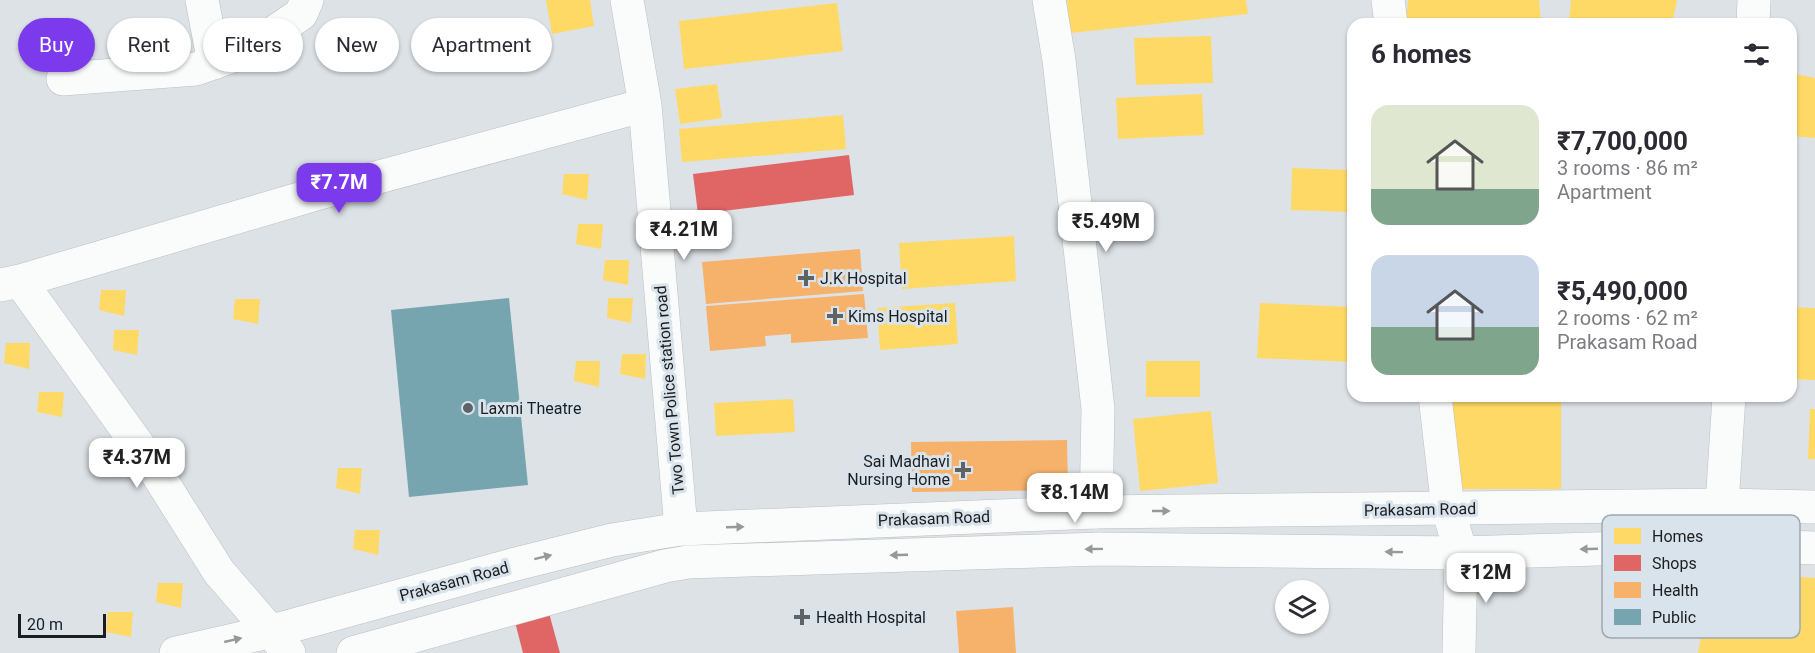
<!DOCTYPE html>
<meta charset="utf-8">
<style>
:root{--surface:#fff;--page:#f2f2f3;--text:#2b2b33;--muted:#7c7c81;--accent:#7c3aed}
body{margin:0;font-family:Roboto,sans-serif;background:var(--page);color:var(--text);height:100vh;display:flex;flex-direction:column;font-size:22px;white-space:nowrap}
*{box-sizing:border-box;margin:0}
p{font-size:20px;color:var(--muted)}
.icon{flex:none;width:33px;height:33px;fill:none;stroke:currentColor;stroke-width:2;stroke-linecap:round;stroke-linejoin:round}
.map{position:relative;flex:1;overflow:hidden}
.details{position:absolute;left:1347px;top:18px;width:450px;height:384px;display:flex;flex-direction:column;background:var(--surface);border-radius:18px;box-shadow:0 2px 4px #0004}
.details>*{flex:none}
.banner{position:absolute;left:18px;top:18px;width:570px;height:54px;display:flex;gap:12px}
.buttons{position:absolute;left:1275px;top:580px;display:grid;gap:12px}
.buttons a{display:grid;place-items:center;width:54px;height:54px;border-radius:50%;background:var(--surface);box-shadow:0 2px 4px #0004;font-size:30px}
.scale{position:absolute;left:18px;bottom:15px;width:88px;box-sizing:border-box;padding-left:6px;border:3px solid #1b1e21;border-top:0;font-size:16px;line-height:21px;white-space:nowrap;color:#1b1e21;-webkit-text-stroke:4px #d9e3eb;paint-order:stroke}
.price{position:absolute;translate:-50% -51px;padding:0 14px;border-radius:12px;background:#fff;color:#222;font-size:20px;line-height:39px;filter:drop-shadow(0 2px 3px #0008)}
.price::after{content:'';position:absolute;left:50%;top:36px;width:18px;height:14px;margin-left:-9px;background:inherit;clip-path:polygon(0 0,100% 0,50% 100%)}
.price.on{background:var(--accent);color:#fff}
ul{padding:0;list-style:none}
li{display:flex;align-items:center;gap:18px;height:150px;padding:0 24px}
li span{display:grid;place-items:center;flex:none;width:168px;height:120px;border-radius:18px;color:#555}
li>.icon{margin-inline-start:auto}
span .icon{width:72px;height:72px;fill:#fffc;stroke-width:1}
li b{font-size:26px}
h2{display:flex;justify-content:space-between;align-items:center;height:72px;padding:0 24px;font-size:26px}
.pill{padding:0 21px;border-radius:27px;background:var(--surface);box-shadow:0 2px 4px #0004;font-size:21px;line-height:54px}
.pill.on{background:var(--accent);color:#fff}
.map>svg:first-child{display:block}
.homes{fill:#ffd966}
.shops{fill:#e06666}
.health{fill:#f6b26b}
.public{fill:#76a5af}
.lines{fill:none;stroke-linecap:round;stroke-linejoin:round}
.minor-casing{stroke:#bbbfc2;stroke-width:34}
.major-casing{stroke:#bbbfc2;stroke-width:34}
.minor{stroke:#fafbfb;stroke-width:33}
.major{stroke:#fafbfb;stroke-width:33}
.oneway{fill:#969899}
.poi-dot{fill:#5f6366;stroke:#d9e3eb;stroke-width:2}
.labels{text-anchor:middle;stroke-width:6;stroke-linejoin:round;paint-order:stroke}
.poi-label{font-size:16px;fill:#1b1e21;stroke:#d9e3eb;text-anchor:start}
.street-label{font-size:16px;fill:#1b1e21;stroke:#d9e3eb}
.key{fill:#d9e3eb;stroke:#a0a8ae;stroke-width:1.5}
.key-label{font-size:16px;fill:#1b1e21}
</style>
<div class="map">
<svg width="1815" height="653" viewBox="0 0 1815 653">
<rect width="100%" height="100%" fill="#dde2e7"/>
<path class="homes" d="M 546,0 L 590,0 L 594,26 L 552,34 Z
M 1067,0 L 1246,0 L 1248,14 L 1071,33 Z
M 1408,0 L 1539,0 L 1541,24 L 1406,24 Z
M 1571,0 L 1677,0 L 1672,24 L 1569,24 Z
M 837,3 L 843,51 L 684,69 L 679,21 Z
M 1211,36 L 1213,83 L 1136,85 L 1134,38 Z
M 1791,73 L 1815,78 L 1815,138 L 1791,136 Z
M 717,84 L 722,118 L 680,124 L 675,89 Z
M 1202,94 L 1204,135 L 1118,139 L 1116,98 Z
M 843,115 L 846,149 L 682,162 L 679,129 Z
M 1292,168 L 1352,170 L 1351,212 L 1291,210 Z
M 564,174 L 589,174 L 587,200 L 562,194 Z
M 578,224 L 603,224 L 601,249 L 576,244 Z
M 1014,236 L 1016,281 L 902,289 L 899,243 Z
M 605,260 L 629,260 L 628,285 L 603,280 Z
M 101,290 L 126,290 L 124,316 L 99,310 Z
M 608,298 L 633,298 L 631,323 L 607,318 Z
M 235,299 L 260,299 L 258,324 L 233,319 Z
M 955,303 L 958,344 L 880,350 L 877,308 Z
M 1260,303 L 1353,307 L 1353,362 L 1257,358 Z
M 1791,307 L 1815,308 L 1815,380 L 1791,379 Z
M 114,330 L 139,330 L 137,355 L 113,350 Z
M 6,343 L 30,343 L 29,369 L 4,363 Z
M 622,354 L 646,354 L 645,379 L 620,374 Z
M 576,361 L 600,361 L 599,387 L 574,381 Z
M 1146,361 L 1200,361 L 1200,397 L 1146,397 Z
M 39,392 L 64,392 L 62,417 L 37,412 Z
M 1450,396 L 1561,396 L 1561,489 L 1450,489 Z
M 793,399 L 795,432 L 716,436 L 714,403 Z
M 1810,409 L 1815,409 L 1815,459 L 1808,459 Z
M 1211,411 L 1218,483 L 1140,491 L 1133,419 Z
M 338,468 L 362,468 L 360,494 L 336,488 Z
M 355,530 L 380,530 L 378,555 L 353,549 Z
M 1714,570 L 1815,578 L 1815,653 L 1698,653 Z
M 158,583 L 183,583 L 181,608 L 156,602 Z
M 108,612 L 133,612 L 131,637 L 106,632 Z"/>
<path class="shops" d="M 849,155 L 854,195 L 698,214 L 693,174 Z
M 549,613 L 560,653 L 523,653 L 515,622 Z"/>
<path class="health" d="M 860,249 L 863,291 L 706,304 L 702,262 Z
M 864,294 L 868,338 L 791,343 L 791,334 L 765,336 L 766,346 L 710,351 L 706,306 Z
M 1067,440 L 1068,490 L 912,492 L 911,442 Z
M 1013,607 L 1016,653 L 959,653 L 956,611 Z"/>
<path class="public" d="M 509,298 L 528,485 L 409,497 L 391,310 Z"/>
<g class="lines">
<defs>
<path id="minor" d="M 202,0 L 214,63
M 627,0 L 645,105 L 681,529
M 1049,0 L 1059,60 L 1098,409 L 1096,512
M 1388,0 L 1391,24
M 1753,24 L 1754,0
M 63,79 L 196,69 L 247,51 L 301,14 L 307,0
M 20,281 L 316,194 L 645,105
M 0,285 L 20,281 L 146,456 L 219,572 L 289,653
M 1435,396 L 1448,509 L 1461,553 L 1459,653
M 1722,505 L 1729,396"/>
<path id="major" d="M 176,653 L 269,632 L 516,564 L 612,540 L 681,529 L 1096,512 L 1722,505 L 1815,507
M 353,653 L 665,566 L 688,562 L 1100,549 L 1461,553 L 1730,545 L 1815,548"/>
</defs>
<use href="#minor" class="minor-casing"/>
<use href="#major" class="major-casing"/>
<use href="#minor" class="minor"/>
<use href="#major" class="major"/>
</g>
<defs><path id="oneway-solid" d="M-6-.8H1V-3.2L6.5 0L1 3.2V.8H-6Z" transform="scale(1.5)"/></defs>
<g class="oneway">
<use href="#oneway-solid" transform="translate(1161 511)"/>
<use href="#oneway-solid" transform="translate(735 527) rotate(-2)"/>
<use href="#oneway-solid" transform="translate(1094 549) rotate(179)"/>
<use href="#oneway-solid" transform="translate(1589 549) rotate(178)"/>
<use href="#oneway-solid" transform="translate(1394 552) rotate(-179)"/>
<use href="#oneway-solid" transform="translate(899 555) rotate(178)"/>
<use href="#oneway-solid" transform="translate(543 557) rotate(-14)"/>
<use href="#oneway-solid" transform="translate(233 640) rotate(-13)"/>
</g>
<g class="poi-dot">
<path d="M803 269h6v6h6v6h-6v6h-6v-6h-6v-6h6z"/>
<path d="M832 307h6v6h6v6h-6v6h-6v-6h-6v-6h6z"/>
<circle cx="468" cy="408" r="6"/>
<path d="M960 461h6v6h6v6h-6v6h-6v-6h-6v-6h6z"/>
<path d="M799 608h6v6h6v6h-6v6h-6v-6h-6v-6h6z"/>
</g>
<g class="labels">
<g class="poi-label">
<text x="820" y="284">J.K Hospital</text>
<text x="848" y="322">Kims Hospital</text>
<text x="480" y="414">Laxmi Theatre</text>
<text x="950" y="467" text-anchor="end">Sai Madhavi<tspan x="950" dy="18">Nursing Home</tspan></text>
<text x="816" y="623">Health Hospital</text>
</g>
<g class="street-label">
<text transform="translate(669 390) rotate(-95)" y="6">Two Town Police station road</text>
<text transform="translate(1420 509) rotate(-1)" y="6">Prakasam Road</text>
<text transform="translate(934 518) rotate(-2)" y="6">Prakasam Road</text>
<text transform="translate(454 581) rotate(-15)" y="6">Prakasam Road</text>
</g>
</g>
<rect x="1602" y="515" width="198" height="123" rx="9" class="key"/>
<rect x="1614" y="528" width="27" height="16" fill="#ffd966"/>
<rect x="1614" y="555" width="27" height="16" fill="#e06666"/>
<rect x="1614" y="582" width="27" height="16" fill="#f6b26b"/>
<rect x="1614" y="609" width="27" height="16" fill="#76a5af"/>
<g class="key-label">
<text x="1652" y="542">Homes</text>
<text x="1652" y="569">Shops</text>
<text x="1652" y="596">Health</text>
<text x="1652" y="623">Public</text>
</g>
</svg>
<div class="buttons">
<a><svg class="icon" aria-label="layers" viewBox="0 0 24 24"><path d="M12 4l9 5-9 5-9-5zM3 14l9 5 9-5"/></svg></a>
</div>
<div class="scale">20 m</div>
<b class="price on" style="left:339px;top:214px">₹7.7M</b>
<b class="price" style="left:1106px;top:253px">₹5.49M</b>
<b class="price" style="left:684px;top:261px">₹4.21M</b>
<b class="price" style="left:137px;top:489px">₹4.37M</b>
<b class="price" style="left:1075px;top:524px">₹8.14M</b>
<b class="price" style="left:1486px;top:604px">₹12M</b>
<div class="banner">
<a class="pill on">Buy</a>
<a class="pill">Rent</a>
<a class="pill">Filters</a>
<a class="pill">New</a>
<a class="pill">Apartment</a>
</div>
<section class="details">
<h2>6 homes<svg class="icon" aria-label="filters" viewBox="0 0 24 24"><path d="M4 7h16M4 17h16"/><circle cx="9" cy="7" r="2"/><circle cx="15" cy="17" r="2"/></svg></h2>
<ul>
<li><span style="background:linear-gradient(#dfe7d0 70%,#7fa58c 0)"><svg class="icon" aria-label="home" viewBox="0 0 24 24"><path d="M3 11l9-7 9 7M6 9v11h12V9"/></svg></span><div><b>₹7,700,000</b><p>3 rooms · 86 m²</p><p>Apartment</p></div></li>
<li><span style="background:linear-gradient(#c9d6e8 60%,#7fa58c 0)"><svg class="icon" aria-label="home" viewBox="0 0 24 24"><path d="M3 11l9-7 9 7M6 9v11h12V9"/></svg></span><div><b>₹5,490,000</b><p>2 rooms · 62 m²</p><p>Prakasam Road</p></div></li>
</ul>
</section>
</div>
